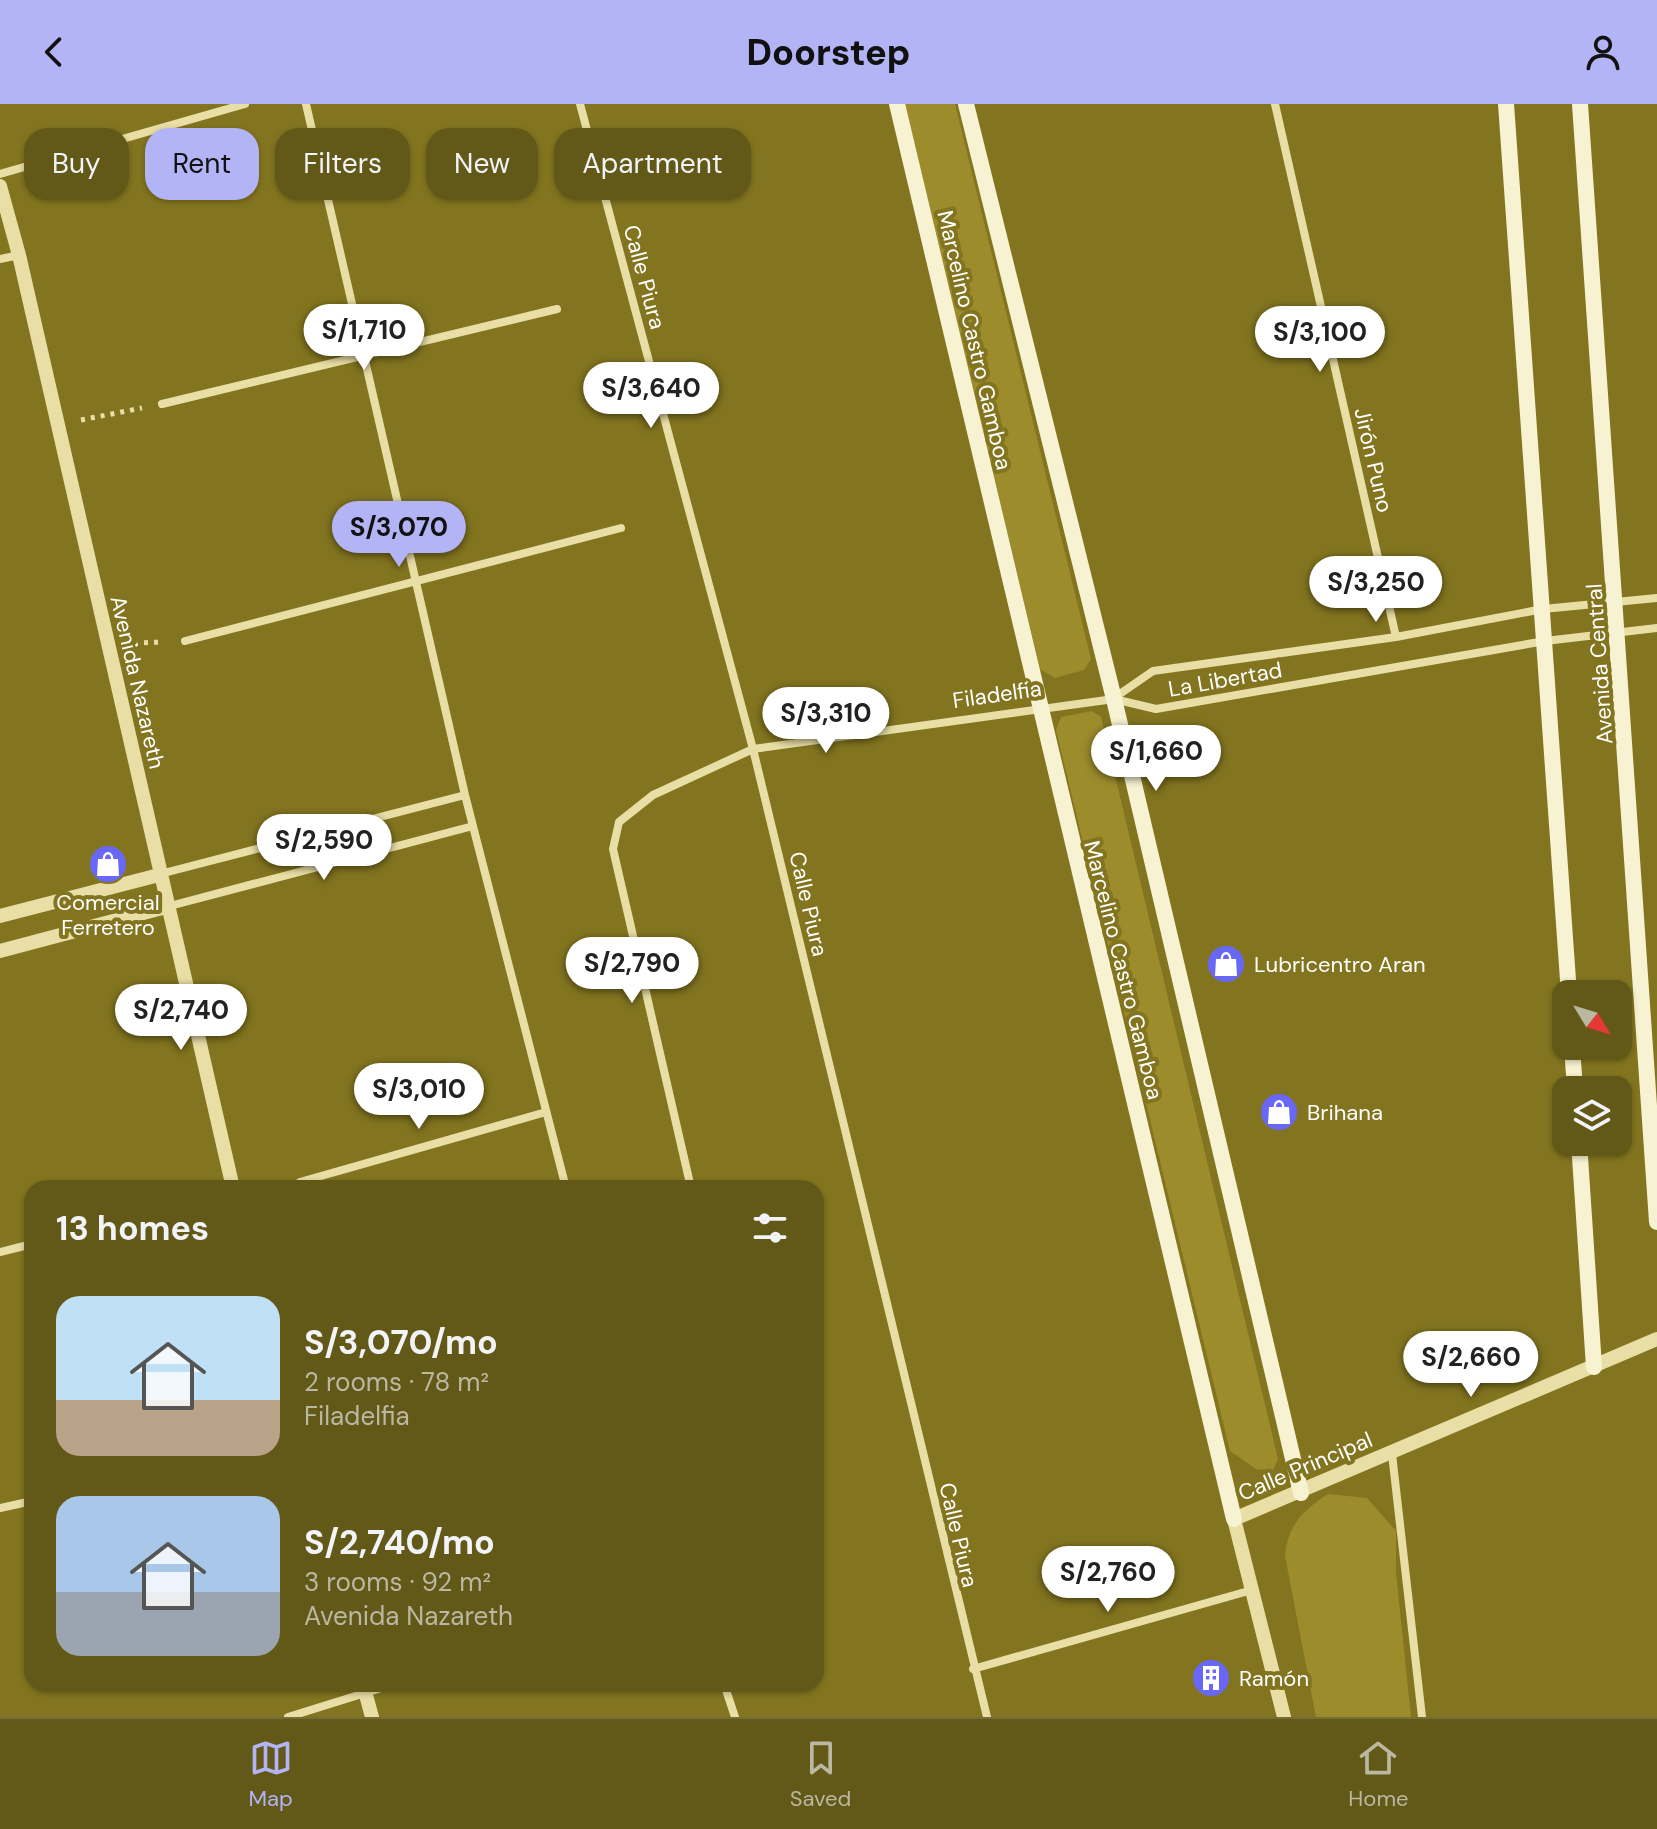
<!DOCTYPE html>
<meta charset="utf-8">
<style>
:root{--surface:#625817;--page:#6b6124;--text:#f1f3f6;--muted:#bbb8a1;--line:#766e36;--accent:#b3b4f6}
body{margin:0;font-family:"DM Sans",sans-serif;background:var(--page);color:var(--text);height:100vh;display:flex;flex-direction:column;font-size:30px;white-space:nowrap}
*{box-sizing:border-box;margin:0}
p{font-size:26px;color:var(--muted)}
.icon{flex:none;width:44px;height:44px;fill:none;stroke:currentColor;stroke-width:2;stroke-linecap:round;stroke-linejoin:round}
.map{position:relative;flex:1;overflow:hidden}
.drawer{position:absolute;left:24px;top:1076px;width:800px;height:512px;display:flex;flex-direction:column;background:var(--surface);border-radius:24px;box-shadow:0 2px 6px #0004}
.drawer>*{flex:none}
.banner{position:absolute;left:24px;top:24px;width:800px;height:72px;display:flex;gap:16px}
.needle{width:52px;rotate:128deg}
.controls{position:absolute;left:1552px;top:876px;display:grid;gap:16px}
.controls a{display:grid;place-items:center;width:80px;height:80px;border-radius:16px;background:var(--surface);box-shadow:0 2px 6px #0004;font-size:40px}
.price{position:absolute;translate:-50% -68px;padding:0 18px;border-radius:28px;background:#fff;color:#222;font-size:26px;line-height:52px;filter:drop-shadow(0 2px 4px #0008)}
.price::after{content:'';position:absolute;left:50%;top:48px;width:24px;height:18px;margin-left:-12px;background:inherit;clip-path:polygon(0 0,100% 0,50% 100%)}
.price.on{background:var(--accent);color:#111}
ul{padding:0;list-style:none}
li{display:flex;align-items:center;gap:24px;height:200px;padding:0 32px}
li span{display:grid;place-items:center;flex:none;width:224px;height:160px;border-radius:24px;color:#555}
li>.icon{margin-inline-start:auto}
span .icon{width:96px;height:96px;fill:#fffc;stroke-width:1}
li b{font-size:34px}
h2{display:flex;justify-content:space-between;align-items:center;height:96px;padding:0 32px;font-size:34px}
.pill{padding:0 28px;border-radius:24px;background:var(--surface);box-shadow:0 2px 6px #0004;font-size:28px;line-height:72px}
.pill.on{background:var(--accent);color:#111}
header{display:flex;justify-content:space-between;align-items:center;height:104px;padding:0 32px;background:var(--accent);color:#111;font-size:36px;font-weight:800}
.tab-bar{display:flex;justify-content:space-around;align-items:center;height:112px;border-top:2px solid var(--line);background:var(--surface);font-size:22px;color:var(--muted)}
.tab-bar a{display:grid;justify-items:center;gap:4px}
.tab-bar .on{color:var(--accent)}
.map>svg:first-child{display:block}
.green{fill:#9d8c2c}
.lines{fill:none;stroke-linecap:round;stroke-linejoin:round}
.path{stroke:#e9dfa6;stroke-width:5;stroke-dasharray:4 6;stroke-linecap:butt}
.minor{stroke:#e9dfa6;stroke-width:8}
.tertiary{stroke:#e9dfa6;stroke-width:14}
.secondary{stroke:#f7f2d1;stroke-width:16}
.labels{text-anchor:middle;stroke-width:8;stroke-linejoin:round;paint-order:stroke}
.street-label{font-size:22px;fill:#fff;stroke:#83751f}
.poi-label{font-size:22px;fill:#fff;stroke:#83751f;text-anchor:start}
</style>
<header><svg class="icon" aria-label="back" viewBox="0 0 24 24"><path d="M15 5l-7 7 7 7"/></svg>Doorstep<svg class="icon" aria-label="person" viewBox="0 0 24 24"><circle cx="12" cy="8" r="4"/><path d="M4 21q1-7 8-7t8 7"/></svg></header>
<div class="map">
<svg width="1657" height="1613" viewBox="0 0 1657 1613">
<rect width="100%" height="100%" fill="#83751f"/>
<path class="green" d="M 905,0 L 955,0 L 1091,555 L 1084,566 L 1055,574 L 1040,565 Z
M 1092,607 L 1101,613 L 1278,1355 L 1273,1366 L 1256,1365 L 1230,1347 L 1056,626 L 1061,613 Z
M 1328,1390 L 1367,1394 L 1396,1427 L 1396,1469 L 1411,1613 L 1316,1613 L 1285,1452 C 1288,1420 1303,1407 1328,1390 Z"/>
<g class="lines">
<path class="path" d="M 81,316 L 142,304
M 134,539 L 164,538"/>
<path class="minor" d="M 306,0 L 465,691 L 566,1084
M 580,0 L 753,645 L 987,1613
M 1275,0 L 1396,533
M 0,70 L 245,0
M 0,155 L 19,151
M 162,300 L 557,205
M 185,537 L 621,424
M 1114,594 L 1153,567 L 1396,533 L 1543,505 L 1657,494
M 160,770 L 465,691
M 166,803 L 473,722
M 300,1078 L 546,1008
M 691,1084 L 613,745 L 619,718 L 653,691 L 753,645 L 1114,595 L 1156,605 L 1545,537 L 1657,524
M 0,1148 L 32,1140
M 1392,1350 L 1422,1613
M 0,1404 L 32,1397
M 973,1565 L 1252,1486
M 724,1580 L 735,1613
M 288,1613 L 394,1580"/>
<path class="tertiary" d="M 0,82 L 19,151 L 233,1084
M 0,812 L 159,771
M 0,847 L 166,803
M 363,1580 L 372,1613
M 1284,1613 L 1234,1415 L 1657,1235"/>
<path class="secondary" d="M 897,0 L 1234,1415
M 966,0 L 1114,595 L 1301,1389
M 1506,0 L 1569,890
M 1580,0 L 1657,1118
M 1572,942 L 1575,986
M 1579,1038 L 1594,1263"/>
</g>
<defs>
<symbol id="shop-disc" viewBox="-11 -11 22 22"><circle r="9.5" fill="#6867f7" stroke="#83751f"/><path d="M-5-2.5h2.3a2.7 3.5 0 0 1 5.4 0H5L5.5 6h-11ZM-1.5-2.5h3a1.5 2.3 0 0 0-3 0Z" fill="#fff"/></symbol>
<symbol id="building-disc" viewBox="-11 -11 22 22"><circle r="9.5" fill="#6867f7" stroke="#83751f"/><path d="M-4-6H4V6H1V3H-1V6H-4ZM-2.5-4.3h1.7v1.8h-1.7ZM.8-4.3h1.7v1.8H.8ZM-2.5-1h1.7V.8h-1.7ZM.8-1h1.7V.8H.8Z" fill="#fff"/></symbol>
</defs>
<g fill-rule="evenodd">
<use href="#shop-disc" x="86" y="738" width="44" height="44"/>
<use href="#shop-disc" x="1204" y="838" width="44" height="44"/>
<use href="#shop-disc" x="1257" y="986" width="44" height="44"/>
<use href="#building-disc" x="1189" y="1552" width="44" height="44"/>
</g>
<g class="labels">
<g class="street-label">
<text transform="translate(645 173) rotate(75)" y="8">Calle Piura</text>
<text transform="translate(975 236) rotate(77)" y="8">Marcelino Castro Gamboa</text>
<text transform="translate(1374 356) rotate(77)" y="8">Jirón Puno</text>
<text transform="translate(1599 560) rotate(-94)" y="8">Avenida Central</text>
<text transform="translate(1225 575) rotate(-10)" y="8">La Libertad</text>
<text transform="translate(138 578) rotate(77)" y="8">Avenida Nazareth</text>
<text transform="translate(997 590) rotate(-8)" y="8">Filadelfia</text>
<text transform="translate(809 800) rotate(77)" y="8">Calle Piura</text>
<text transform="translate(1124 866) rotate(76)" y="8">Marcelino Castro Gamboa</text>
<text transform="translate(1305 1362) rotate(-23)" y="8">Calle Principal</text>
<text transform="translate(959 1431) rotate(77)" y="8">Calle Piura</text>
</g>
<g class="poi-label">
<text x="108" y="806" text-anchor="middle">Comercial<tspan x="108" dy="25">Ferretero</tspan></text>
<text x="1254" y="868">Lubricentro Aran</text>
<text x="1307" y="1016">Brihana</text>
<text x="1239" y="1582">Ramón</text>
</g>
</g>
</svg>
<div class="controls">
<a><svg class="needle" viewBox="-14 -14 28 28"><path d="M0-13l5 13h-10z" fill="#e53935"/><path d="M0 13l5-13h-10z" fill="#bbb8a1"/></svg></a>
<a><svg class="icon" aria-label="layers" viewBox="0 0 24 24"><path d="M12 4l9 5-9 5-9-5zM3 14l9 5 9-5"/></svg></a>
</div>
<b class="price" style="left:364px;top:268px">S/1,710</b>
<b class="price" style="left:1320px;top:270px">S/3,100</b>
<b class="price" style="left:651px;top:326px">S/3,640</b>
<b class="price on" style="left:399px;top:465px">S/3,070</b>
<b class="price" style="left:1376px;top:520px">S/3,250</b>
<b class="price" style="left:826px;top:651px">S/3,310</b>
<b class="price" style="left:1156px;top:689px">S/1,660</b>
<b class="price" style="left:324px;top:778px">S/2,590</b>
<b class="price" style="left:632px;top:901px">S/2,790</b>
<b class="price" style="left:181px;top:948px">S/2,740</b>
<b class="price" style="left:419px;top:1027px">S/3,010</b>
<b class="price" style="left:1471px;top:1295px">S/2,660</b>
<b class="price" style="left:1108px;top:1510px">S/2,760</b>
<div class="banner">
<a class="pill">Buy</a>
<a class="pill on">Rent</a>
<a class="pill">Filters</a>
<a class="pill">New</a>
<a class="pill">Apartment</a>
</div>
<section class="drawer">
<h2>13 homes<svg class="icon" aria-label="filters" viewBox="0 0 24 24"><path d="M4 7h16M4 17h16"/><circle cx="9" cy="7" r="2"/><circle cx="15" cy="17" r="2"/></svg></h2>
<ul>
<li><span style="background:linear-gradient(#bfe0f5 65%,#b9a48a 0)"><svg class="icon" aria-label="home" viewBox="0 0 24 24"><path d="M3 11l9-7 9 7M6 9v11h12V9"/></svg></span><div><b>S/3,070/mo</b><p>2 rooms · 78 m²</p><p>Filadelfia</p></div></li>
<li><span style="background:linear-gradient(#a9c7e8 60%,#9aa5b1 0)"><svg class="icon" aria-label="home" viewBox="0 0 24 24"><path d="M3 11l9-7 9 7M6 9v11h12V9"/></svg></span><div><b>S/2,740/mo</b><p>3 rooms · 92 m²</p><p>Avenida Nazareth</p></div></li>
</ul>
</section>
</div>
<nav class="tab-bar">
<a class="on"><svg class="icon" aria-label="map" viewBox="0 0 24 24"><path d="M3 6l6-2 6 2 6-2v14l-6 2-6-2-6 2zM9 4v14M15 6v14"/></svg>Map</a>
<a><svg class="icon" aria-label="saved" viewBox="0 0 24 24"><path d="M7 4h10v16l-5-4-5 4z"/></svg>Saved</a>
<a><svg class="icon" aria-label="home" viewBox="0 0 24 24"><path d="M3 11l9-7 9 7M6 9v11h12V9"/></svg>Home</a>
</nav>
